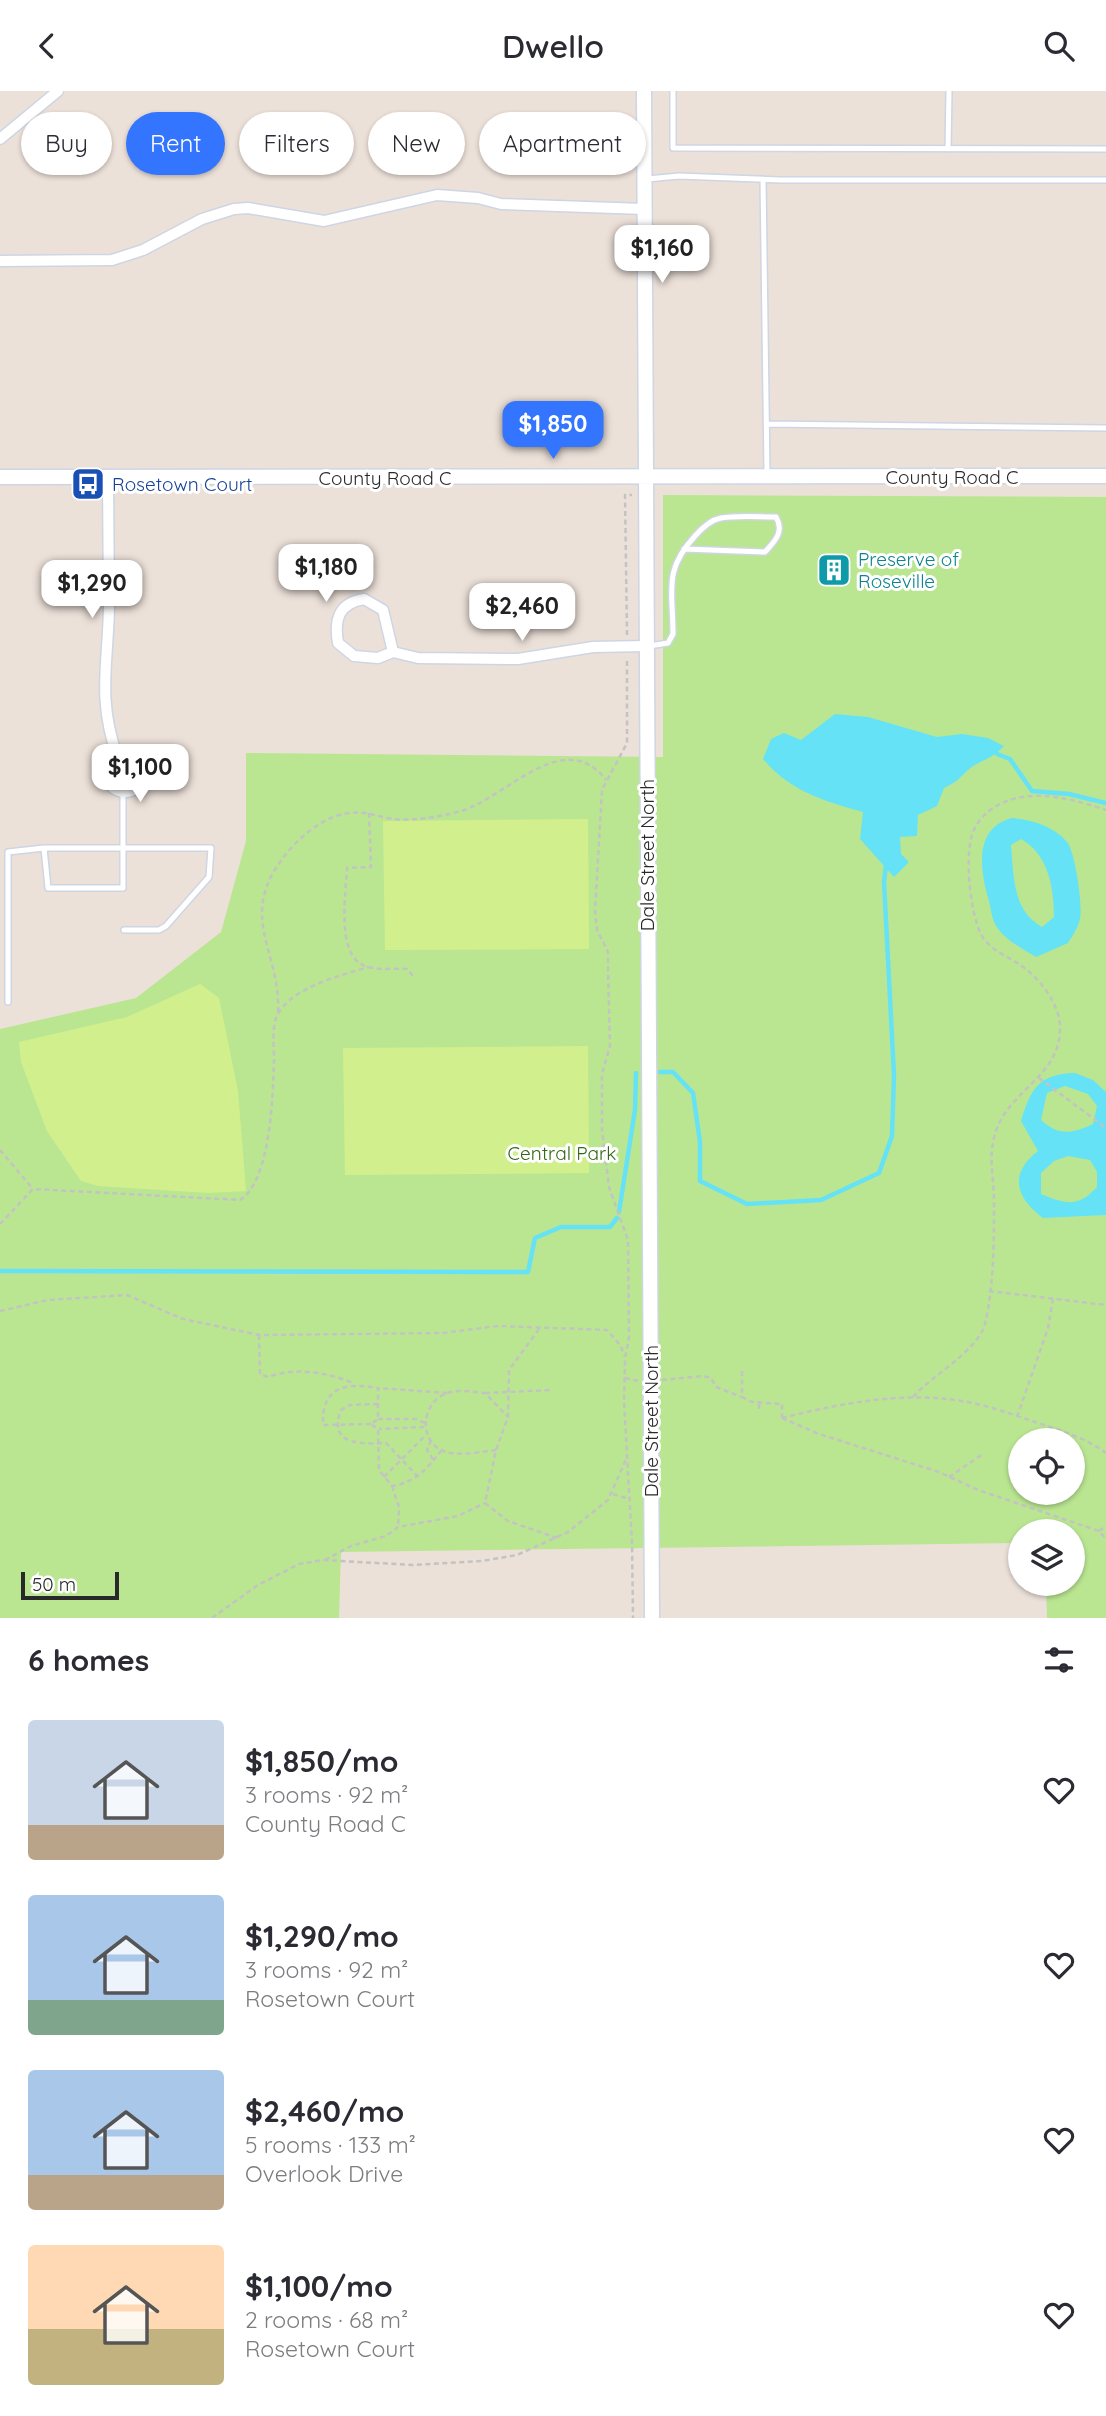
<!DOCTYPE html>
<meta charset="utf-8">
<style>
:root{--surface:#fff;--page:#f7f7f7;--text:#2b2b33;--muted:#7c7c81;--accent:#3375ff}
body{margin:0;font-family:Quicksand,sans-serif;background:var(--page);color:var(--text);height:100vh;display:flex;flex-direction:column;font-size:26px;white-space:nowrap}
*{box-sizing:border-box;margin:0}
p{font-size:23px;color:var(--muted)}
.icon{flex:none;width:38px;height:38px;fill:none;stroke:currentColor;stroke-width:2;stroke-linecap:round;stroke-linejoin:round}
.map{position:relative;height:1527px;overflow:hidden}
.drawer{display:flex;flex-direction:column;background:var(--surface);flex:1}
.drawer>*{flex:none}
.banner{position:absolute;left:21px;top:21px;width:700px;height:63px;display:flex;gap:14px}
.fabs{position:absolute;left:1008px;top:1337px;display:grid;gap:14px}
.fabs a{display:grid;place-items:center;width:77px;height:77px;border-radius:50%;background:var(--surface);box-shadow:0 2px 5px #0004;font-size:35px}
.scale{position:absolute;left:21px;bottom:18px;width:98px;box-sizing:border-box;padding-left:7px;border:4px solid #292929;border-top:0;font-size:19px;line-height:24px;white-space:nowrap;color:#292929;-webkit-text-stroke:5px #fff;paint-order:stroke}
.price{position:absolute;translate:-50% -60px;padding:0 16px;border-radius:14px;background:#fff;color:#222;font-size:23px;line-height:46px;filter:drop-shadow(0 2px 4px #0008)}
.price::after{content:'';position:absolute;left:50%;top:42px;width:21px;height:16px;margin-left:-10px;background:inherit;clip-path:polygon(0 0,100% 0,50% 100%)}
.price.selected{background:var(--accent);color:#fff}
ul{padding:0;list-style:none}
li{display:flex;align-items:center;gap:21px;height:175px;padding:0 28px}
li span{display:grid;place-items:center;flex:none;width:196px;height:140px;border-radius:7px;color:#555}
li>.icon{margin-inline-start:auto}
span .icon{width:84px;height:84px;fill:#fffc;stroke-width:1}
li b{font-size:30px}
h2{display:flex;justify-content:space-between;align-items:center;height:84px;padding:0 28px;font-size:30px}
.pill{padding:0 24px;border-radius:32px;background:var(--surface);box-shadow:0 2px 5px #0004;font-size:24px;line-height:63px}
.pill.selected{background:var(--accent);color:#fff}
header{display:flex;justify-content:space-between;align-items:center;height:91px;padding:0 28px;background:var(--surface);font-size:32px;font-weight:600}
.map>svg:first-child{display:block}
.green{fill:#bae692;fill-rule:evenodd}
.pitch{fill:#d2ef8d}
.water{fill:#65e2f5;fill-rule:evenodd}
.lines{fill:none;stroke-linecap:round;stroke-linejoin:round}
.stream{stroke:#65e2f5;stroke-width:4.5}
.lane-casing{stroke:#ced5e3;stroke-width:8}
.street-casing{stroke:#ced5e3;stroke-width:13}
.secondary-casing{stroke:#ced5e3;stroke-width:17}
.path{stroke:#c3c3c3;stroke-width:2.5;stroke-dasharray:5 3.5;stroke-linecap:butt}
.lane{stroke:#fff;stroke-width:5}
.street{stroke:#fff;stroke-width:10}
.secondary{stroke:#fff;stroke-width:14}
.labels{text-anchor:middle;stroke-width:6;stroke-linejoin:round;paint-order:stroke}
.street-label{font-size:19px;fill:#292929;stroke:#fff}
.transit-label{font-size:19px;fill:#164399;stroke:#fff;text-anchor:start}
.culture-label{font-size:19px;fill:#0d838f;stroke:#fff;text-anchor:start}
.park-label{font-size:19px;fill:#326915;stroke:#fff}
</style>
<header><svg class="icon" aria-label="back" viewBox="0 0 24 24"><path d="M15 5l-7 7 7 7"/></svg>Dwello<svg class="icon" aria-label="search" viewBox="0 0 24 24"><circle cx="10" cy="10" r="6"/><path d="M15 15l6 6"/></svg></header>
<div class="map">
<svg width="1106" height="1527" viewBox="0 0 1106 1527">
<rect width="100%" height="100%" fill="#ece1d9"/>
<path class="green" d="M 663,404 L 1106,406 L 1106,1527 L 1047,1527 L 1046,1493 L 1073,1493 L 1073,1440 L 1020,1440 L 1020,1452 L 341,1461 L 339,1527 L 0,1527 L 0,938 L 136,907 L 221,841 L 246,750 L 246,662 L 663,666 ZM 1020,1349 L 1073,1349 L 1073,1402 L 1020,1402 Z"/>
<path class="pitch" d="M 588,728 L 589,858 L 385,859 L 383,730 Z
M 200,893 L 219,907 L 238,1000 L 246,1100 L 208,1102 L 98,1095 L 81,1090 L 47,1040 L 21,971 L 19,951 L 127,926 Z
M 588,955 L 589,1082 L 345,1084 L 343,957 Z"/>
<path class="water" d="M 835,623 L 868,626 L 937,646 L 962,643 L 988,647 L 1004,655 C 992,669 975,671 967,680 C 959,688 955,692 944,697 L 937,715 L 918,724 L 917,745 L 900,746 L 901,763 L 909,771 L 894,786 L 860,748 L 863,721 C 823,710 790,700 763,668 L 771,648 L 784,642 L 801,649 Z
M 1012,727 C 1032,729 1054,735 1067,751 C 1075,760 1083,815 1080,827 C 1079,836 1072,845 1068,852 L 1036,866 C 1023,858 1005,849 997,836 C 992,830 991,818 989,810 C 980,780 973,737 1012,727 ZM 1021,748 C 1048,763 1054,796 1054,826 L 1042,836 C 1012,819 1014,785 1011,754 Z
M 1075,982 L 1093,989 L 1106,1001 L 1106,1124 L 1043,1127 C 1016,1107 1008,1083 1038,1060 L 1021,1030 C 1031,997 1039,983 1075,982 ZM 1065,995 L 1088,1003 L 1097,1015 L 1093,1033 C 1072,1043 1058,1045 1041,1029 L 1047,1002 ZM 1068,1065 L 1090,1069 L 1097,1081 L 1097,1096 C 1078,1117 1065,1113 1041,1103 L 1041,1082 L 1054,1070 Z"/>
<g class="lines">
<path class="stream" d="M 997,663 L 1010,668 L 1032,700 L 1069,703 L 1106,712
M 660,981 L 673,981 L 693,1002 L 700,1051 L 700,1090 L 747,1113 L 821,1109 L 879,1082 L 892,1045 L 894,984 L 884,791 L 886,774
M 619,1121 L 635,1019 L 636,982
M 0,1180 L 528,1181 L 535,1147 L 561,1136 L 610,1136 L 617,1127"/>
<defs>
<path id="lane" d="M 673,0 L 673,57 L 1106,58
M 948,58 L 949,0
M 647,88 L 679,85 L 780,89 L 1106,89
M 763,88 L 767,382
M 766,333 L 1106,337
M 649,555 L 668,552 L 673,543 C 673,499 663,480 695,445 C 702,437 710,429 721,427 C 738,424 759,426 776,426 C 785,441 774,451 765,461 L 684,458
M 44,757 L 211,757 L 209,786 L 166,835 L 159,839 L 124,839
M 8,911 L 8,761 L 44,757 L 48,797 L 123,797 L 123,700"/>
<path id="street" d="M 0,48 L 58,0
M 0,170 L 112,169 L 143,159 L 202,128 L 234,118 L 248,117 L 324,130 L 437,104 L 478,107 L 501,113 L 644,118
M 108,386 C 108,429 109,473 109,516 C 108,574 97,606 117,665
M 393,561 L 383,519 L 364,508 C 339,512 334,528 338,552 L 354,565 L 378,567 L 393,561 L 418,567 L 518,568 L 593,556 L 646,555
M106 682a19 19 0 1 1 38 0a19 19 0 1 1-38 0Z"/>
<path id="secondary" d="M 644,0 L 652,1527
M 0,386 L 1106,385"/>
</defs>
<use href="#lane" class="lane-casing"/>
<use href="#street" class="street-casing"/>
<use href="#secondary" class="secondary-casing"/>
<path class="path" d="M 627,544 L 625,404 L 632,404
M 627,570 L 627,652 L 602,699 L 595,820 L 597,839 L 608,861 L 608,879 L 610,955 L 602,983 L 602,1039 L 609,1096 L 628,1149 L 629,1246 L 625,1268 L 624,1311 L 632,1452 L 633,1527
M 369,722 L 371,776 L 347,777 C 346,801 336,862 363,874 C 375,880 393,877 407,878 L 414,886
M 278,921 C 281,865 242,830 276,777 C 291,753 321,724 351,722 C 366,720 379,726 393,728 C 416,730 439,726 461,720 C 506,707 564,634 606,689
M 1039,987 L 1106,1037
M 0,1059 L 33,1098
M 0,1133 L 33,1098 L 240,1109 C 271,1090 273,1003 274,968 C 274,954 271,933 279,921 C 296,895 340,885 368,876
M 989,1200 L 1106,1214
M 0,1220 L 48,1209 L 127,1204 L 183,1228 L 259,1244 L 443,1242 L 498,1235 L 607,1239 L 621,1255 L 624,1265
M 539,1238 L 509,1279 L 508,1326 L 496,1359 L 485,1412 L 508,1430 L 557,1447
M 259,1244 L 260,1283 L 268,1286 C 296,1276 326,1281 353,1292
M 742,1280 L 742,1306 L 752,1311 L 782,1313 L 782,1327
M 625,1287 L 639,1290
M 662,1289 L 703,1285 L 711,1287 L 716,1296 L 742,1306
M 485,1302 L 552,1299
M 913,1306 C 935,1282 969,1266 984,1237 C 994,1198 994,1152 994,1111 C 994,1088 988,1065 995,1043 C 1007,1000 1060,986 1060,938 C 1061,914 1039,886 1019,873 C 1007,865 990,859 982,845 C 970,824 964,763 973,741 C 978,729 987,720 998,714 C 1031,696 1073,708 1106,719
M 378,1313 L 350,1314 L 341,1319 C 327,1355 362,1353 386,1352 L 419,1387
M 759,1313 L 759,1320
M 1017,1326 L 1048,1237 L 1053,1208
M 782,1327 L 819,1343 L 939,1381 L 978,1399 L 1099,1440 L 1106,1448
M 782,1327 C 838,1313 898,1301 956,1309 C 984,1313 1012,1323 1038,1332 C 1062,1340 1086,1347 1106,1362
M 378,1328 L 416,1328 L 425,1332 L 423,1336 L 379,1338
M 371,1333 L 323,1334 C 321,1296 346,1291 377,1297
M 431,1349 L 427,1359 L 434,1370
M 442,1359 C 426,1378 417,1391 392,1395 L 379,1379 L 378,1338 L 371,1333 L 378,1328 L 378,1297 L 447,1302
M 496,1359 C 480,1361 462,1365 446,1361 C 418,1352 420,1312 447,1302 C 458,1298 474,1301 485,1302 L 508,1326
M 384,1386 L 426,1344
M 949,1386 L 983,1363
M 392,1395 L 399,1416 L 398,1436
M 613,1403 L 629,1408
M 1099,1440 L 1106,1435
M 325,1469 L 351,1455 L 386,1445 L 398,1436 L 458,1425 L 485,1412
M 212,1527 L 258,1494 L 299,1473 L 323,1469 L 413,1474 L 482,1470 L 517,1464 L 568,1441 L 608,1409 L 627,1366"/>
<use href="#lane" class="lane"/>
<use href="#street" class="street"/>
<use href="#secondary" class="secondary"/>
</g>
<defs>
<symbol id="bus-square" viewBox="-11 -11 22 22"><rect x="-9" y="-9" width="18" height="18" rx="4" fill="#1a4fb4" stroke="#fff"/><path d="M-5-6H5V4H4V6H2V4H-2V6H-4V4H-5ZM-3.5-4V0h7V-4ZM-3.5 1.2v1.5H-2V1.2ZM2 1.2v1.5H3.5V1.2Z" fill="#fff"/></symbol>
<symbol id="building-square" viewBox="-11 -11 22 22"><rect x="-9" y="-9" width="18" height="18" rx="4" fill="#0f9aa8" stroke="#fff"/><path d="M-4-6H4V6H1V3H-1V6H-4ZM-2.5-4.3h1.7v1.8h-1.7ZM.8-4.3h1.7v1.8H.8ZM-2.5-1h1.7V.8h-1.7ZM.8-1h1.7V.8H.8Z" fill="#fff"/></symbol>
</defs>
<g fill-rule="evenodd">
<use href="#bus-square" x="69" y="374" width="38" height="38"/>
<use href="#building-square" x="815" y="460" width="38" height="38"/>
</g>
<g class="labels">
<g class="street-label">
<text x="952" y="393">County Road C</text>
<text x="385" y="394">County Road C</text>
<text transform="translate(647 764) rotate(-90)" y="7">Dale Street North</text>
<text transform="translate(651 1330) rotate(-90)" y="7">Dale Street North</text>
</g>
<g class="transit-label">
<text x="112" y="400">Rosetown Court</text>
</g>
<g class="culture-label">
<text x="858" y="475">Preserve of<tspan x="858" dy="22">Roseville</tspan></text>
</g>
<g class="park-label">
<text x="562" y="1069">Central Park</text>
</g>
</g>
</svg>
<div class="fabs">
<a><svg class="icon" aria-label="locate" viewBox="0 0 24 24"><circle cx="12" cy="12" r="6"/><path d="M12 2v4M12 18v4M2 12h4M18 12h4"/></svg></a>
<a><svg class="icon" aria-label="layers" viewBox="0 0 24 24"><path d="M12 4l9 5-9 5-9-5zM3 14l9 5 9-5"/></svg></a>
</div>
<div class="scale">50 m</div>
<b class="price" style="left:662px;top:194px">$1,160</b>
<b class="price selected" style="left:553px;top:370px">$1,850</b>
<b class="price" style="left:326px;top:513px">$1,180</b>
<b class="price" style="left:92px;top:529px">$1,290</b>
<b class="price" style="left:522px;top:552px">$2,460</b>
<b class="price" style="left:140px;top:713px">$1,100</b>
<div class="banner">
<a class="pill">Buy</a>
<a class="pill selected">Rent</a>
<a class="pill">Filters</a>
<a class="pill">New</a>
<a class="pill">Apartment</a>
</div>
</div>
<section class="drawer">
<h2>6 homes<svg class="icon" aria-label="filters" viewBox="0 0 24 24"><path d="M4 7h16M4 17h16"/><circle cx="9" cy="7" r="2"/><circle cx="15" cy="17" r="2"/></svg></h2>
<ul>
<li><span style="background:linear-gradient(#c9d6e8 75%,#b9a48a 0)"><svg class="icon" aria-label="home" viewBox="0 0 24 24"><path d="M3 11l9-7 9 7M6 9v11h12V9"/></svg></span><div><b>$1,850/mo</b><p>3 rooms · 92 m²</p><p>County Road C</p></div><svg class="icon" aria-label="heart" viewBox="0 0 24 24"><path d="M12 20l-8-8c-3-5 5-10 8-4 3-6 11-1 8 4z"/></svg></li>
<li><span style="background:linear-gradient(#a9c7e8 75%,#7fa58c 0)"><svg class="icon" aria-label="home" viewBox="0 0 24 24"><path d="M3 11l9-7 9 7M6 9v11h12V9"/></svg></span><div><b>$1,290/mo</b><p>3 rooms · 92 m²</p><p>Rosetown Court</p></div><svg class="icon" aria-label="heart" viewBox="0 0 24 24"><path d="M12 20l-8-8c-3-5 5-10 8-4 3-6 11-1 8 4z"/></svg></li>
<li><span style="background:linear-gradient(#a9c7e8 75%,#b9a48a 0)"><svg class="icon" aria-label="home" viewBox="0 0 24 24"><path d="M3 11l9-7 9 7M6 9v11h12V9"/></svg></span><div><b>$2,460/mo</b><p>5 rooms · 133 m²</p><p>Overlook Drive</p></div><svg class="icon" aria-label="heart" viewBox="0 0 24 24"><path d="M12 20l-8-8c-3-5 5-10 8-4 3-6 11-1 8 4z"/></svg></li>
<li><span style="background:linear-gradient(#ffd9b3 60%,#c2b280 0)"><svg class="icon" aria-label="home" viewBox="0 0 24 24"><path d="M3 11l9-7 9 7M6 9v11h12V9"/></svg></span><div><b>$1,100/mo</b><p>2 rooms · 68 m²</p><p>Rosetown Court</p></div><svg class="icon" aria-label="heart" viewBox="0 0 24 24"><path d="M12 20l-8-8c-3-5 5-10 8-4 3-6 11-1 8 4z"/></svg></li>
</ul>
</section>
